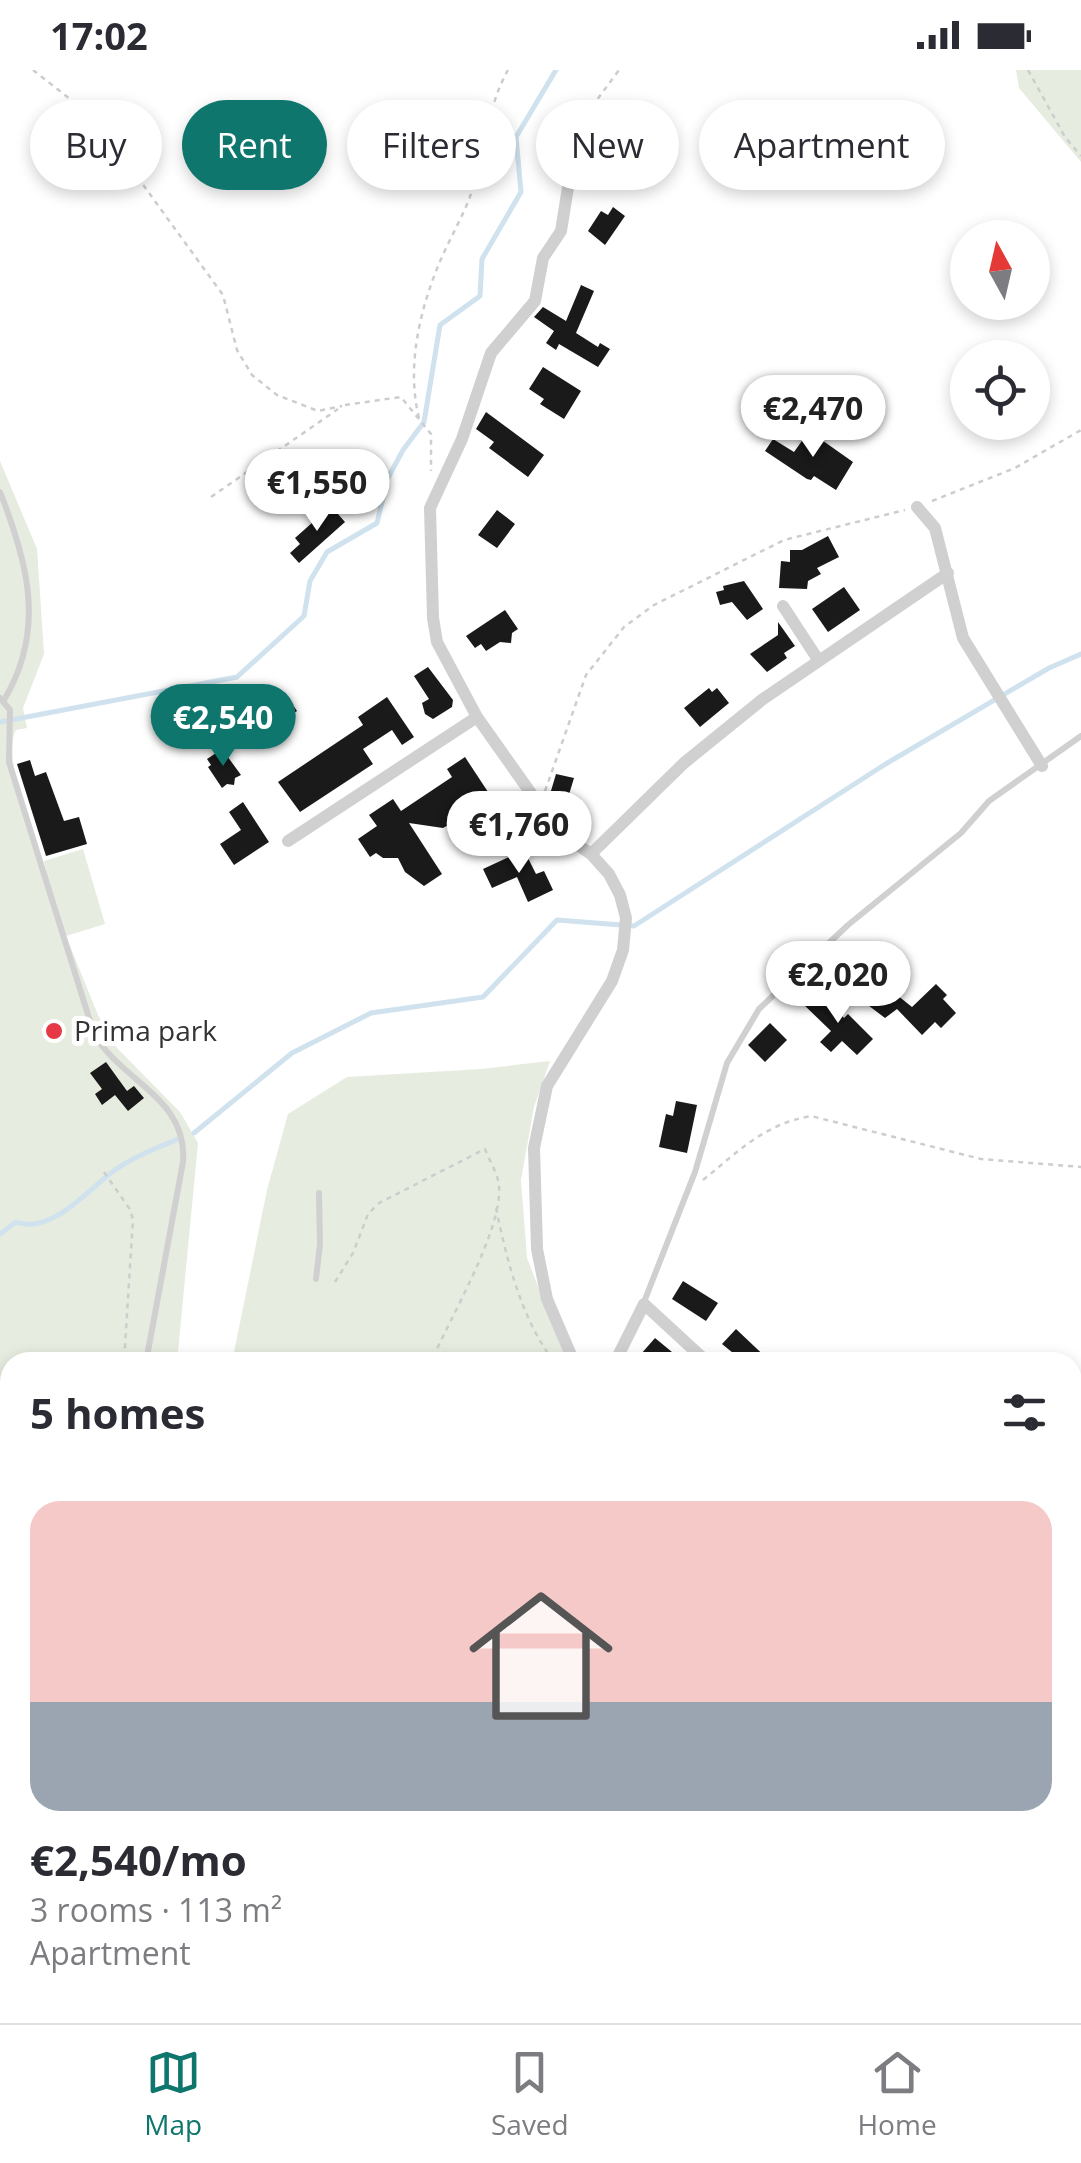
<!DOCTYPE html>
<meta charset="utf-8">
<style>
:root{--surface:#fff;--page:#f7f7f7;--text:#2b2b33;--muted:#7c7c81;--line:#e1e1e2;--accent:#0f766e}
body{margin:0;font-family:"Open Sans",sans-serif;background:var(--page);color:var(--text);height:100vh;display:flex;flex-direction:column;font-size:38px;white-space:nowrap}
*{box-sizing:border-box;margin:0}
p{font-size:32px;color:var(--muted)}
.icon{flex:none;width:55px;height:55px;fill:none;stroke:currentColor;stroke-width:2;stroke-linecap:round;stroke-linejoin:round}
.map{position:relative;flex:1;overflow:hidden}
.details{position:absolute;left:0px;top:1282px;width:1082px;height:672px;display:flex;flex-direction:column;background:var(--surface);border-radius:30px 30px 0 0;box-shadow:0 5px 15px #0003}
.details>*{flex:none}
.hud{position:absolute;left:30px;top:30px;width:1022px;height:90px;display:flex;gap:20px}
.needle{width:65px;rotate:352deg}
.buttons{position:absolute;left:950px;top:150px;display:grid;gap:20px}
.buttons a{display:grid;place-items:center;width:100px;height:100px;border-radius:50%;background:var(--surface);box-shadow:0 5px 15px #0003;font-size:50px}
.price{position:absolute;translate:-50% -85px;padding:0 22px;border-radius:35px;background:#fff;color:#222;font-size:32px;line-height:65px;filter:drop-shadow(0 2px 5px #0008)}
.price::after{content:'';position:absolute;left:50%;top:60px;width:30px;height:22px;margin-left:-15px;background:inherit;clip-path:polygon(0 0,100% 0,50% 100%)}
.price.active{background:var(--accent);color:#fff}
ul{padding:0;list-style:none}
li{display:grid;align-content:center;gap:20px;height:530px;padding:0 30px}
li+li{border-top:2px solid var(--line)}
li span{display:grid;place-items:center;height:310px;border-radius:30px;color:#555}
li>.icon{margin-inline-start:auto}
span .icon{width:180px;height:180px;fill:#fffc;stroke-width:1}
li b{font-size:42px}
h2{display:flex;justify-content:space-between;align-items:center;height:120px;padding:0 30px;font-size:42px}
.tag{padding:0 35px;border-radius:45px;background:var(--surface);box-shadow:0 5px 15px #0003;font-size:35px;line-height:90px}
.tag.active{background:var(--accent);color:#fff}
.status{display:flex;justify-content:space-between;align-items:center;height:70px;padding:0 50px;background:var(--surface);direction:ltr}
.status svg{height:28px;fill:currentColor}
.tab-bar{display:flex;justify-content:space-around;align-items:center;height:140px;border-top:2px solid var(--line);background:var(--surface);font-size:28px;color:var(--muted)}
.tab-bar a{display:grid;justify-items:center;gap:5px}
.tab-bar .active{color:var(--accent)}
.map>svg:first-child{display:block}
.green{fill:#e6ecdf}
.water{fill:#cfe2ee}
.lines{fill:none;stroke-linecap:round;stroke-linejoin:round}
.stream{stroke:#cfe2ee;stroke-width:5}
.building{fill:#1a1a1a}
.path{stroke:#cdcdcd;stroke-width:2.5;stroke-dasharray:5 5;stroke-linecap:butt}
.lane{stroke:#d0d0d0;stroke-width:6}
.street{stroke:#d0d0d0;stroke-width:12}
.secondary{stroke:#bdbdbd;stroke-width:18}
.poi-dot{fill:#e63946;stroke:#fff;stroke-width:4}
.labels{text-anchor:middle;stroke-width:10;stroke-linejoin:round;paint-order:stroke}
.poi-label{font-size:28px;fill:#333;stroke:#fff;text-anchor:start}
</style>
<div class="status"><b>17:02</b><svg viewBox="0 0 49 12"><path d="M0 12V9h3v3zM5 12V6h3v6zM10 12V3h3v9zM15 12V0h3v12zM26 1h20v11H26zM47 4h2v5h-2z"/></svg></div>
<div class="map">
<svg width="1081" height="1953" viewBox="0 0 1081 1953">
<rect width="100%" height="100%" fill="#fff"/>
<path class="green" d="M 1016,0 L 1081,0 L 1081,92 L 1019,18 Z
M 0,391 L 37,479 L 44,584 L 23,638 L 27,658 L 16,660 C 0,686 38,776 47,806 L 44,791 L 83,779 L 105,854 L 66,866 L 98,945 L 117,978 L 180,1042 L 198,1073 L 177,1292 L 10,1292 L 10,1534 L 0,1537 Z
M 550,991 L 534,1037 L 521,1110 L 527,1188 L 567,1292 L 232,1292 L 267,1120 L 288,1044 L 347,1007 L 481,999 Z"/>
<path class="water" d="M 0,1700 L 10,1712 L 10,1919 L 0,1906 Z
M 30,1945 L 221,1945 L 228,1953 L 37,1953 Z"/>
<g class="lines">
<path class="stream" d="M 0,652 L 237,607 L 304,546 L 310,511 L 327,482 L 377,453 L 388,408 L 403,380 L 424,352 L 440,255 L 480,226 L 482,189 L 521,122 L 516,67 L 556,0
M 194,1063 L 292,983 L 371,943 L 483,927 L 557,850 L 634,856 L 884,695 L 1049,598 L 1081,584
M 0,1164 L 16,1152 C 52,1165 88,1119 115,1100 C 135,1086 157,1078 178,1069"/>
</g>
<path class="building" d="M 622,69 L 636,76 L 620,108 L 600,98 L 610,76 L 617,78 Z
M 613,137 L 625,146 L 605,175 L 588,161 L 601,141 L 608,145 Z
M 581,215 L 594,221 L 576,263 L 598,277 L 600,273 L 610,279 L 598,297 L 559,274 L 556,280 L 546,273 L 554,261 L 534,247 L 543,237 L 566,251 Z
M 543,297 L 581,321 L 564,349 L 540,334 L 544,329 L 529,319 Z
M 486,342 L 544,385 L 528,407 L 489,378 L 494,372 L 476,359 Z
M 809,361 L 853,392 L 836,420 L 814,406 L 811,410 L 807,409 L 765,381 L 773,369 L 794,382 Z
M 331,436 L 345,452 L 299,493 L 290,483 L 300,474 L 295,468 Z
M 497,440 L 515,454 L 497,478 L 478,465 Z
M 828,466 L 839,487 L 817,498 L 821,504 L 808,511 L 807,519 L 779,518 L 781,491 L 790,492 L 790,480 L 802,480 Z
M 744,511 L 763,539 L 747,550 L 732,532 L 720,535 L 716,522 L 724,520 L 723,516 Z
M 844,517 L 860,540 L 828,562 L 812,539 Z
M 505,540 L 518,559 L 512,563 L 511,573 L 500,572 L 486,581 L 481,574 L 475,578 L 466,566 Z
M 778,552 L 795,576 L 784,583 L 787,588 L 767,602 L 750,584 L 778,565 Z
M 428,597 L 453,630 L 452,637 L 433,649 L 425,644 L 422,633 L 429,629 L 414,606 Z
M 709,618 L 712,622 L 717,618 L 729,633 L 700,657 L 684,638 Z
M 284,622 L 297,641 L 274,656 L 261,637 Z
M 387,627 L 414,667 L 402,675 L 392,660 L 363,679 L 373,694 L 300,742 L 278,712 L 363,655 L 358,647 Z
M 222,679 L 241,705 L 235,708 L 234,715 L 227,714 L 222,718 L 208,697 L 211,695 L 207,689 Z
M 465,687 L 492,728 L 474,740 L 469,732 L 455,740 L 452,753 L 443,758 L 409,753 L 442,804 L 424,816 L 405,802 L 398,788 L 383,788 L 376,783 L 370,787 L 358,769 L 377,756 L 369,745 L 393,729 L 401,741 L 452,707 L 447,699 Z
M 30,690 L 35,706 L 46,702 L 64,751 L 79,747 L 87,774 L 46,786 L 17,694 Z
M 556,704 L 574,708 L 564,741 L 554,738 L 548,731 Z
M 243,732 L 269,772 L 234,795 L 220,774 L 241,760 L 229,742 Z
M 524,780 L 536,804 L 544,801 L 553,820 L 528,832 L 517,807 L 492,818 L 483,799 Z
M 876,901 L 891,912 L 887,917 L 912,937 L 936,914 L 947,925 L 943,929 L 956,943 L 941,958 L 935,952 L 922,965 L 897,939 L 885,948 L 856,926 Z
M 817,920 L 844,948 L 848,944 L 873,969 L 857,985 L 842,971 L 831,982 L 820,972 L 831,961 L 803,934 Z
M 770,953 L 787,970 L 765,992 L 748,975 Z
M 106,992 L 127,1021 L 134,1016 L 144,1028 L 128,1041 L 115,1025 L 102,1035 L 95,1024 L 102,1019 L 90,1003 Z
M 676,1031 L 697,1035 L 687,1083 L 659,1077 L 666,1044 L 673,1046 Z
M 683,1211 L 718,1233 L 706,1251 L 672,1229 Z
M 736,1259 L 771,1292 L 744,1292 L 722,1274 Z
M 655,1268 L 672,1282 L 664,1292 L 634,1292 Z"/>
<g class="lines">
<path class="path" d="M 33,0 L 70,29 L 136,105 L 223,225 L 237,280 L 252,305 L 277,325 L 318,341 L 342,336
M 1028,0 L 1065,67 L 1081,86
M 581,65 L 594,34 L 619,0
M 345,335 L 401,327 L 431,364 L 431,401
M 419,348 C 406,296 420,238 441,189 C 451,166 465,143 473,118 C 486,78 487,37 508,0
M 211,427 L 338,339
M 932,431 L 1015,398 L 1081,360
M 545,721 L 586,605 L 624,557 L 654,535 L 784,470 L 905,440
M 104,1102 L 129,1138 L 133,1149 L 124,1292
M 703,1110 C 739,1081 764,1054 811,1046 L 981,1089 L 1081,1097
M 496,1138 C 507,1191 521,1248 554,1292
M 335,1212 L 353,1183 L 368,1144 L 379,1133 L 485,1079 C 489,1090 498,1104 499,1116 C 503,1159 449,1250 431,1292
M 0,1466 L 10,1474"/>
<path class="lane" d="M 0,422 C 28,493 46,560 4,630
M 0,628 L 10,640 L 9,692 L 94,964 C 122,1012 188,1028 183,1092 L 146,1292
M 316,1209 L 320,1174 L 319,1123
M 644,1232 L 695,1102 L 727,993 L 759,939 L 848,855 L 961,763 L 989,731 L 1081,666
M 0,1512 L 10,1515"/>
<path class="street" d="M 574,80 L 561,161 L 543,188 L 535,231 L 491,283 L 462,369 L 430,438 L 433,548 L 437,572 L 477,647 L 540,736 L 560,763 L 591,784 L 609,804 L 620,825 L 626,848 L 623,880 L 612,911 L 547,1016 L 534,1078 L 537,1179 L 547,1229 L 574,1292
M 917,437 L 935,458 L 963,568 L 1042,696
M 783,536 L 819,591
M 288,771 L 477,647
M 591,784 L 684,693 L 763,629 L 948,503
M 615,1292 L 644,1234 L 707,1292
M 0,1558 L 10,1553
M 1072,1673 L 1081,1677
M 1072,1904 L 1081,1908
M 369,1945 L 395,1953
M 951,1953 L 954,1945"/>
<path class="secondary" d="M 0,1639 L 10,1653
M 270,1945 L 280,1953"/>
</g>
<circle class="poi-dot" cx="54" cy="961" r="10"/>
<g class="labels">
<g class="poi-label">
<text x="74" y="971">Prima park</text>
</g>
</g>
</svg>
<div class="buttons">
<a><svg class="needle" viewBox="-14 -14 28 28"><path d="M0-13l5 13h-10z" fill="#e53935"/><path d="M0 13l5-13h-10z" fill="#7c7c81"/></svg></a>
<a><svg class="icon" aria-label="locate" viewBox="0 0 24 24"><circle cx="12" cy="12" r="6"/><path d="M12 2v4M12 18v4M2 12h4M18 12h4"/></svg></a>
</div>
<b class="price" style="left:813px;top:390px">€2,470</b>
<b class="price" style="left:317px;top:464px">€1,550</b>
<b class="price active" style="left:223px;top:699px">€2,540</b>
<b class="price" style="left:519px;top:806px">€1,760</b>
<b class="price" style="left:838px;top:956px">€2,020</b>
<div class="hud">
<a class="tag">Buy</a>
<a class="tag active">Rent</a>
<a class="tag">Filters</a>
<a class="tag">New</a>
<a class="tag">Apartment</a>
</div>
<section class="details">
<h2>5 homes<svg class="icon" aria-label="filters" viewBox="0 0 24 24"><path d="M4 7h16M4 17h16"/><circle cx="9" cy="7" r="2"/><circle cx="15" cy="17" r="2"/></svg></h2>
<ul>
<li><span style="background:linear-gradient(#f6c9c9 65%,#9aa5b1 0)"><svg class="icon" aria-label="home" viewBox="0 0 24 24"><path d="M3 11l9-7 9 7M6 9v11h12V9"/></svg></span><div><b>€2,540/mo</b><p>3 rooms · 113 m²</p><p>Apartment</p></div></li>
</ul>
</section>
</div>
<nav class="tab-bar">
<a class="active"><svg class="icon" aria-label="map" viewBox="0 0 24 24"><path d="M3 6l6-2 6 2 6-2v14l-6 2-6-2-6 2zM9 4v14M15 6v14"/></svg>Map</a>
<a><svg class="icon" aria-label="saved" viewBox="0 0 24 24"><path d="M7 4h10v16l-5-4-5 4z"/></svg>Saved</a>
<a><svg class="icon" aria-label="home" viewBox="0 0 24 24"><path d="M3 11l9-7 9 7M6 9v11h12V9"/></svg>Home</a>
</nav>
